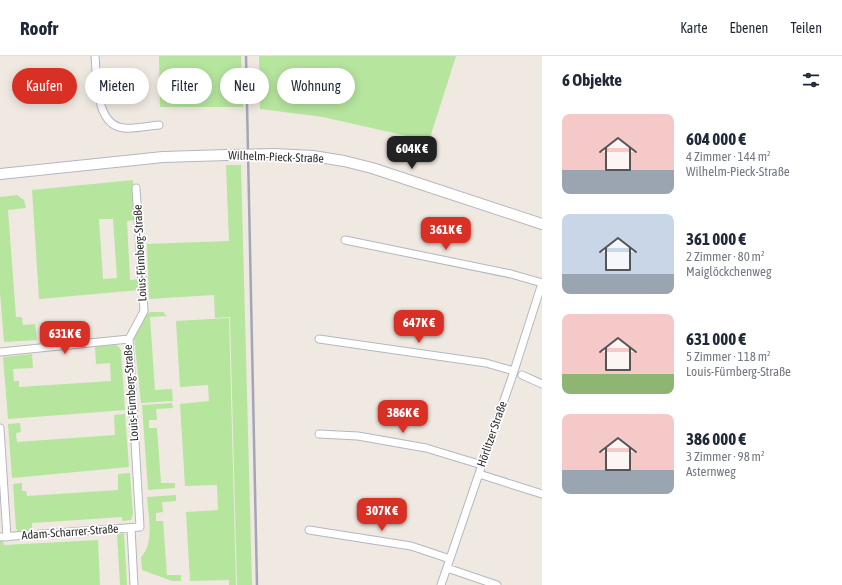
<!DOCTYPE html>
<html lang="de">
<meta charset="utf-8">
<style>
:root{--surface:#fff;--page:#f6f6f7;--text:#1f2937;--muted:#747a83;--line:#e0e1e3;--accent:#d93025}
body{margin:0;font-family:"Asap Condensed",sans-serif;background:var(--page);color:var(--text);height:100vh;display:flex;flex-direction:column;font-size:15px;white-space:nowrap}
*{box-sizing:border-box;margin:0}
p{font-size:13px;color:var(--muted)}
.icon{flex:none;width:22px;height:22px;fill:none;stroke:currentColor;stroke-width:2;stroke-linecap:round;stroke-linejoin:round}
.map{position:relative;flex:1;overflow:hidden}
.panel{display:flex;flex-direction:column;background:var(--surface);width:300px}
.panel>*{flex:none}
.top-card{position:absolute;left:12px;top:12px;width:380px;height:36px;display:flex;gap:8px}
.price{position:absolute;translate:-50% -34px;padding:0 9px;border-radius:8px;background:var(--accent);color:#fff;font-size:13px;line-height:26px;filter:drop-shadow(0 1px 2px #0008)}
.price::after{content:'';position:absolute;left:50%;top:24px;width:12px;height:9px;margin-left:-6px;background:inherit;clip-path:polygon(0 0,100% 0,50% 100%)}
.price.current{background:#222;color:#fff}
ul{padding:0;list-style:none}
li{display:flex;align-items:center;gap:12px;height:100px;padding:0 20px}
li span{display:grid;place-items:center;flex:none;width:112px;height:80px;border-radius:8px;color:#555}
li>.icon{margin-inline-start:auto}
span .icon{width:48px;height:48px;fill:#fffc;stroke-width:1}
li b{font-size:17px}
h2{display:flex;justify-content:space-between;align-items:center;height:48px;padding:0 20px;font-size:17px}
.tag{padding:0 14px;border-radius:18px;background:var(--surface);box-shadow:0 2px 10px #0003;font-size:14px;line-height:36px}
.tag.current{background:var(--accent);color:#fff}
header{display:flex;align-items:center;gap:24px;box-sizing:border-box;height:56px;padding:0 20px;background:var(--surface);border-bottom:1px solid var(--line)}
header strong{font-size:19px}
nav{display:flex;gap:22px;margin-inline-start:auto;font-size:14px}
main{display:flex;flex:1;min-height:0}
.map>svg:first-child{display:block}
.green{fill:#b6e59e;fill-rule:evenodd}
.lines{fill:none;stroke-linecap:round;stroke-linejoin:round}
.minor-casing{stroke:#b4b7c1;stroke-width:9}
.secondary-casing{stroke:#b4b7c1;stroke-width:12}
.minor{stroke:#fff;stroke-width:7}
.secondary{stroke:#fff;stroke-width:10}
.rail{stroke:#a3a6b8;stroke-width:2.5}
.secondary-bridge-casing{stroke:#b4b7c1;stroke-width:12;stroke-linecap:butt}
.secondary-bridge{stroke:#fff;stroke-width:10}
.labels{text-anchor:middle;stroke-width:3.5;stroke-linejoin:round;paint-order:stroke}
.street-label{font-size:12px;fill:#2e2e2e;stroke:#fff}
</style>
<header>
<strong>Roofr</strong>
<nav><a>Karte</a><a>Ebenen</a><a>Teilen</a></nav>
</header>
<main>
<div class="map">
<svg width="542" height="529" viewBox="0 0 542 529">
<rect width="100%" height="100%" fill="#efe9e1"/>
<path class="green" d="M 159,0 L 241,0 L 243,51 L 160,51 Z
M 259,0 L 456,0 L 429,85 L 323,61 L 260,53 Z
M 226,109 L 241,109 L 252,529 L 237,529 L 230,261 L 215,262 L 214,239 L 149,243 L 147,188 L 229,185 Z
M 133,124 L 135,164 L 127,165 L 130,224 L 140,223 L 140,234 L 39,243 L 32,134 ZM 99,163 L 113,163 L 117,222 L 103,223 Z
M 17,139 L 24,144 L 26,152 L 8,154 L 16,261 L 22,261 L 23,269 L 35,268 L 37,284 L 4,286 L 0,236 L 0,141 Z
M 150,256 L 163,256 L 167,260 L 150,261 L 155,334 L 172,333 L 173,345 L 141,347 L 134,280 L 144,261 Z
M 229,262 L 236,529 L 229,529 L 229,524 L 190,525 L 186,456 L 218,454 L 217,429 L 185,430 L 180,348 L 209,345 L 208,329 L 180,331 L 176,265 Z
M 115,289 L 118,290 L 121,294 L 125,354 L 8,363 L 3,301 L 32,298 L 33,312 L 13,313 L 14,325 L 19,325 L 19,331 L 111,325 L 110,307 L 96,308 L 95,290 Z
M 172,347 L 173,352 L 156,353 L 157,364 L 149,364 L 149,372 L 157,372 L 161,427 L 175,427 L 175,432 L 148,434 L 142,349 Z
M 125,358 L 129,411 L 12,422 L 8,368 L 20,367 L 21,376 L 16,377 L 17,386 L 115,379 L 114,359 Z
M 130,417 L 133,458 L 131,464 L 122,465 L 122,461 L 32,467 L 32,474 L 18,475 L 16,473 L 13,428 L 22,427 L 22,435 L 26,435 L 27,440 L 118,434 L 118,418 Z
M 176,439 L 176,445 L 162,446 L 163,456 L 156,457 L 156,465 L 163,465 L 167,519 L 181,519 L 181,525 L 172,525 L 142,514 L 141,501 C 155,487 148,460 147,441 Z
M 124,477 L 127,529 L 120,529 L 117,478 Z
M 98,484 L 100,529 L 0,529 L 0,485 L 3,485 L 4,489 Z"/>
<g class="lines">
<defs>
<path id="minor" d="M 95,0 C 97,21 95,70 124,72 C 135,73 148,70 159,69
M 345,184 L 511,218 L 542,227
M 129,283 L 144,255 L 136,132
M 319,283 L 486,307 L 514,315
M 0,296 L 129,283
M 522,319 L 542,328
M 0,372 L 7,481
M 319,378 L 358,380 L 426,392 L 482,409
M 479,418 L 542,438
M 131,472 L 134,529
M 309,474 L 411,490 L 450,503
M 0,481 L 140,471 L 129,283
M 447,512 L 497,529
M 441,529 L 514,315 L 542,227"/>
<path id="secondary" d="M 275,98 L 313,100 L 344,105 L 372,112 L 542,168
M 0,118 L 163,101 L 227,99"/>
</defs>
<use href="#minor" class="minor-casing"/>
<use href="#secondary" class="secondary-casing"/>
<use href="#minor" class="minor"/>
<use href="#secondary" class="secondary"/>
<path class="rail" d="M 246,0 L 257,529"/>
<defs>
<path id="secondary-bridge" d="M 227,99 L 275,98"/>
</defs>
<use href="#secondary-bridge" class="secondary-bridge-casing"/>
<use href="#secondary-bridge" class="secondary-bridge"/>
</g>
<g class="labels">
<g class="street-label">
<text transform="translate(276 101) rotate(2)" y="4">Wilhelm-Pieck-Straße</text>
<text transform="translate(140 197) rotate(-93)" y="4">Loius-Fürnberg-Straße</text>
<text transform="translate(131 337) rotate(-94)" y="4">Louis-Fürnberg-Straße</text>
<text transform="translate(492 378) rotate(-71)" y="4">Hörlitzer Straße</text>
<text transform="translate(70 476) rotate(-4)" y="4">Adam-Scharrer-Straße</text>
</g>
</g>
</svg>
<b class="price current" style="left:412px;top:114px">604K €</b>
<b class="price" style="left:446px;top:195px">361K €</b>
<b class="price" style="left:419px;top:288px">647K €</b>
<b class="price" style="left:65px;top:299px">631K €</b>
<b class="price" style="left:403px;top:378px">386K €</b>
<b class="price" style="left:382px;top:476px">307K €</b>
<div class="top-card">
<a class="tag current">Kaufen</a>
<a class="tag">Mieten</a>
<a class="tag">Filter</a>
<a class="tag">Neu</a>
<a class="tag">Wohnung</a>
</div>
</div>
<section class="panel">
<h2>6 Objekte<svg class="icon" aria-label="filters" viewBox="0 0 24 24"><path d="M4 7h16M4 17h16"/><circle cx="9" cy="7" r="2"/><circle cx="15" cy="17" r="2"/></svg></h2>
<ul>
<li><span style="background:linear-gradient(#f6c9c9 70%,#9aa5b1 0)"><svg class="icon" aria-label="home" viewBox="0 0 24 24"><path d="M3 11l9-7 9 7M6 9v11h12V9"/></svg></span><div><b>604 000 €</b><p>4 Zimmer · 144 m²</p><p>Wilhelm-Pieck-Straße</p></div></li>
<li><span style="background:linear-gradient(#c9d6e8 75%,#9aa5b1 0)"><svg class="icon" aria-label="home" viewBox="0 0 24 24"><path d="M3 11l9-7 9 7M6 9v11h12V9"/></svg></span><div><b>361 000 €</b><p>2 Zimmer · 80 m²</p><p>Maiglöckchenweg</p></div></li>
<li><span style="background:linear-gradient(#f6c9c9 75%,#8fb573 0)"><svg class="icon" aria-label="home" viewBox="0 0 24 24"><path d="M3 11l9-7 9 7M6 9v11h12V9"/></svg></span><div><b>631 000 €</b><p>5 Zimmer · 118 m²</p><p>Louis-Fürnberg-Straße</p></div></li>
<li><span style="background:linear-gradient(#f6c9c9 70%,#9aa5b1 0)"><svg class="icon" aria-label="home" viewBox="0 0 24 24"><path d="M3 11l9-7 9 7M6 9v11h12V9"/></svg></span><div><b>386 000 €</b><p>3 Zimmer · 98 m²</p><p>Asternweg</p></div></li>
</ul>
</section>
</main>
